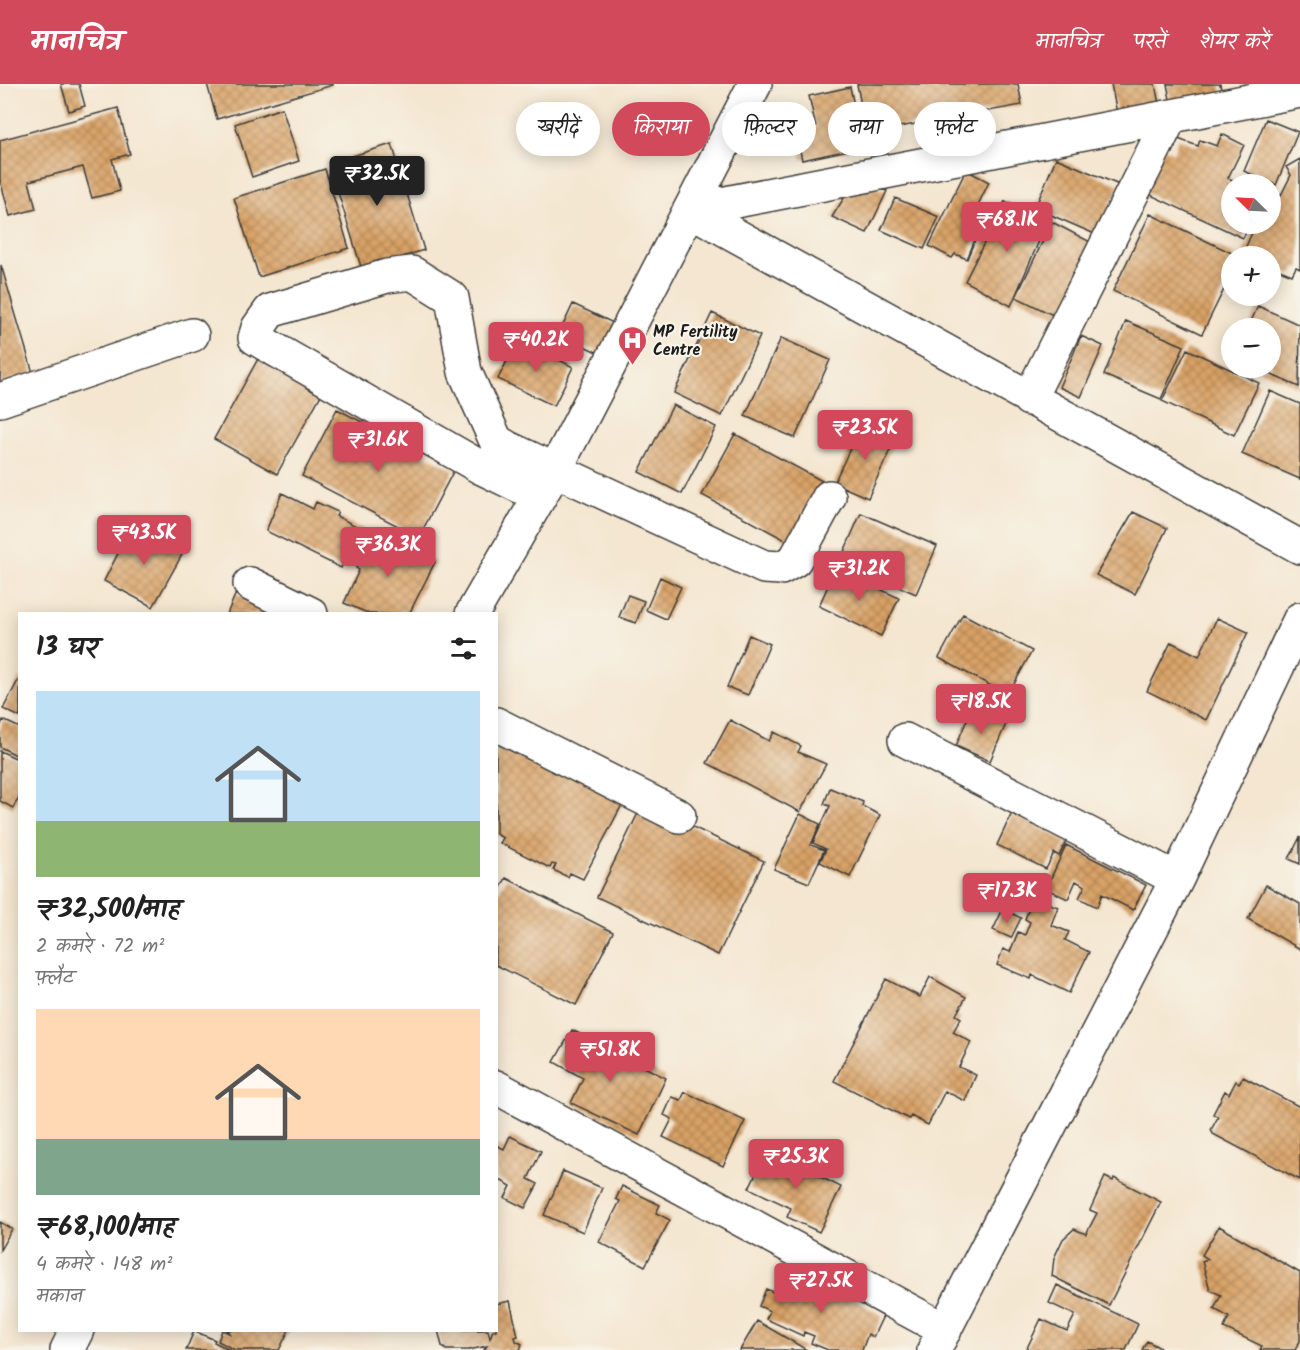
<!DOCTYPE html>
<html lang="hi">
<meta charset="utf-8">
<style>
:root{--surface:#fff;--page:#f2f2f2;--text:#222;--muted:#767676;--accent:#d1495b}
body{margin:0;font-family:Kalam,"Playpen Sans Deva",sans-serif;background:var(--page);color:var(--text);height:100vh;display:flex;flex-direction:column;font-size:22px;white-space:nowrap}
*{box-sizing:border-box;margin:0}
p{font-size:20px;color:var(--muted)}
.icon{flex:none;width:33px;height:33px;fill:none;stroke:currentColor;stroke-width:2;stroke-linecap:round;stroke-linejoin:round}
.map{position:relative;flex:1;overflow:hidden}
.panel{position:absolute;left:18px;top:528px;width:480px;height:720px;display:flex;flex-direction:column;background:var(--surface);border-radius:0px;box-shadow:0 3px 15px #0003}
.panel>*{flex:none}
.banner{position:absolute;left:516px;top:18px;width:570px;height:54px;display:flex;gap:12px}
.needle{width:39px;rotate:294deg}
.buttons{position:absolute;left:1221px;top:90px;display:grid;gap:12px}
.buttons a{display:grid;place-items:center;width:60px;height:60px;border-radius:50%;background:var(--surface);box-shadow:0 3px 15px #0003;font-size:30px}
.price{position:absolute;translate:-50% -51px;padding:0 14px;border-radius:6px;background:var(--accent);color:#fff;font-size:20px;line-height:39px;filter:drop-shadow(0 2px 3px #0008)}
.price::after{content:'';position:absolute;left:50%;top:36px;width:18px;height:14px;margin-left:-9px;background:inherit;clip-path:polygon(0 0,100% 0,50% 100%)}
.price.current{background:#222;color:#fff}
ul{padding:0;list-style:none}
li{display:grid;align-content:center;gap:12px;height:318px;padding:0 18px}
li span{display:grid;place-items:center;height:186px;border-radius:0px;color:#555}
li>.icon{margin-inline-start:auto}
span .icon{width:108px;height:108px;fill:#fffc;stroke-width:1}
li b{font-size:26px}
h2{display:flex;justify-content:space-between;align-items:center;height:72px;padding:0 18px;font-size:26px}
.chip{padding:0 21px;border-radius:27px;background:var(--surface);box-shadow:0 3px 15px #0003;font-size:21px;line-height:54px}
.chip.current{background:var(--accent);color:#fff}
header{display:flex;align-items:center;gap:36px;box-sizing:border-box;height:84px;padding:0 30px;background:var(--accent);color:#fff}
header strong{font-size:28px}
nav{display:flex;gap:33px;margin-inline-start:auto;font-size:21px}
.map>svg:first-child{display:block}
.building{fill:url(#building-cross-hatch)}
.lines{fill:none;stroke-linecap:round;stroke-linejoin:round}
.minor-casing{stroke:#3c3a37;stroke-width:36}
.minor{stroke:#fff;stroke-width:33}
.labels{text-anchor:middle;stroke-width:4.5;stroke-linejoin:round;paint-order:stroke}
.poi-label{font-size:16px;font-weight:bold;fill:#1c1c1c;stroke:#f7f3e8;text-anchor:start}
</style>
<header>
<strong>मानचित्र</strong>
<nav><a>मानचित्र</a><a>परतें</a><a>शेयर करें</a></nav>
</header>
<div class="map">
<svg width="1300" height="1266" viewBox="0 0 1300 1266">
<defs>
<pattern id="building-cross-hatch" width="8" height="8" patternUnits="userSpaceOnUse" patternTransform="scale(1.5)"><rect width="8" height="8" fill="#d9a266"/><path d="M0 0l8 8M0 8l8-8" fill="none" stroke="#af8353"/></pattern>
</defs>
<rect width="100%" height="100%" fill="#f7f3e8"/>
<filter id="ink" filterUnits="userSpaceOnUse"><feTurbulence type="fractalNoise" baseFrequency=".0167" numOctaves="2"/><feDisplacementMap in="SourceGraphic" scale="12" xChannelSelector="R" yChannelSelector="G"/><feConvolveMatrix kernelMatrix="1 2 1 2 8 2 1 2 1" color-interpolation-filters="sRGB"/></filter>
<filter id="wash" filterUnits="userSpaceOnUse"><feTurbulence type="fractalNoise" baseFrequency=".008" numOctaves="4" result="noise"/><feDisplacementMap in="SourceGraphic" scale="24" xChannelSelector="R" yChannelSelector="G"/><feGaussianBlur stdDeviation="1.35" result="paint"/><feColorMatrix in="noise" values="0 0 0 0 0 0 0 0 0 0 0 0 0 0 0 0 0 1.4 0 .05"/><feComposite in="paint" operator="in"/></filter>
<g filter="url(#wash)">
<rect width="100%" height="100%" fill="#f4e6d0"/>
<g id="blocks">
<path class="building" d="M 61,0 L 79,0 L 85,22 L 69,27 Z
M 207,0 L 333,0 L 333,1 L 217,35 Z
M 857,0 L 1018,0 L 1022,21 L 866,49 Z
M 1111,0 L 1155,0 L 1160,25 L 1118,34 Z
M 1167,0 L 1220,0 L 1223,14 L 1172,25 Z
M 850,3 L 863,63 L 802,76 L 796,48 L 816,43 L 809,12 Z
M 118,24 L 130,70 L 112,75 L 120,107 L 92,114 L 83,83 L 29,97 L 36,125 L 10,132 L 0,96 L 0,56 Z
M 282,24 L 299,77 L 252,93 L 235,40 Z
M 1266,35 L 1298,48 L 1276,101 L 1244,87 Z
M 1222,50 L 1244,61 L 1228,94 L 1242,100 L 1232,100 L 1232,140 L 1250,140 L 1243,154 L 1142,107 L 1162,63 L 1173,69 L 1178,55 L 1198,62 L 1200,56 L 1217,62 Z
M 392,60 L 424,166 L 362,186 L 329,79 Z
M 1056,74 L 1119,101 L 1097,151 L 1035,124 Z
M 1300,75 L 1300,185 L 1296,183 L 1292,191 L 1270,182 L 1270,172 L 1250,172 L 1243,169 L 1256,140 L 1270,140 L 1270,109 L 1280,113 L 1291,91 L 1286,83 Z
M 325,85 L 349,164 L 259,193 L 234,114 Z
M 966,86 L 989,98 L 966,146 L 977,151 L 967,175 L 955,170 L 952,174 L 929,162 Z
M 854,98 L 887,107 L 867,149 L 832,133 Z
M 895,114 L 939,133 L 924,165 L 881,146 Z
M 1005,117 L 1048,136 L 1011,222 L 965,197 Z
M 1150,130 L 1238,172 L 1232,172 L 1232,189 L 1202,250 L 1113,207 Z
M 1052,138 L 1096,161 L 1059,234 L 1016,213 Z
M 1,181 L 33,289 L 1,299 L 0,295 Z
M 573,220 L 624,244 L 609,274 L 559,250 Z
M 1258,222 L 1300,241 L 1299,303 L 1256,284 L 1270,284 L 1270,244 L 1248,244 Z
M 712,229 L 760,252 L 722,332 L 674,309 Z
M 1126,237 L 1184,262 L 1161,315 L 1104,291 Z
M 1081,252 L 1103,262 L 1081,313 L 1059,303 Z
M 781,254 L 830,276 L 795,354 L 745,332 Z
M 518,255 L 573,283 L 554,322 L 498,295 Z
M 1187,265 L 1259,299 L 1234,351 L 1162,317 Z
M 259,273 L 322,309 L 277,390 L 214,355 Z
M 1270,307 L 1300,320 L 1300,395 L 1242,370 Z
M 673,321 L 716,343 L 682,410 L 639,388 Z
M 337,325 L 454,386 L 419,453 L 302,392 Z
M 862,339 L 895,355 L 868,414 L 834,399 Z
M 735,350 L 824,398 L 791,459 L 702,411 Z
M 282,409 L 313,425 L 316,418 L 338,428 L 336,432 L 366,447 L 361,457 L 355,454 L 341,484 L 266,447 Z
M 1133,428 L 1167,444 L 1135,510 L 1096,491 Z
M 861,429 L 937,462 L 916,510 L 840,477 Z
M 133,440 L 184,467 L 153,523 L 104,497 Z
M 373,447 L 435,478 L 409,530 L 370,530 L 344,519 L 359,486 L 356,484 Z
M 836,484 L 899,514 L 881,552 L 819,522 Z
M 660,493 L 681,503 L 666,535 L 646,526 Z
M 236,509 L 281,530 L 227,530 Z
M 628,511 L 644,517 L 636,539 L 619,533 Z
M 963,530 L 1032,567 L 1008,611 L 939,574 Z
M 1217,534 L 1248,548 L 1206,636 L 1147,607 L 1171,558 L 1199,572 Z
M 749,551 L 770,560 L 748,611 L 727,603 Z
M 20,593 L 20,633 L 3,625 Z
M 971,626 L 1006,640 L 990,677 L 956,662 Z
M 3,636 L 20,644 L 20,673 L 0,663 L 0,643 Z
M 730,636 L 769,657 L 774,648 L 801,662 L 798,668 L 826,680 L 800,728 L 707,679 Z
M 496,652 L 626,713 L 583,795 L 570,789 L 568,793 L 553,786 L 556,781 L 552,780 L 550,784 L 500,759 L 503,754 L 496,750 Z
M 0,667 L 20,676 L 20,711 L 13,724 L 0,717 Z
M 830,704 L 863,718 L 862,722 L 880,731 L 850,793 L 820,778 L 826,765 L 813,759 L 830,722 L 824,720 Z
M 643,719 L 764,777 L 718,871 L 597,813 Z
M 1012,729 L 1066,757 L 1059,772 L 1054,769 L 1046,785 L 997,761 Z
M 800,730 L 820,740 L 811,761 L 824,766 L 809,799 L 774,785 Z
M 1300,753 L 1300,780 L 1289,775 Z
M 1066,761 L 1146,801 L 1133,826 L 1102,810 L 1097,823 L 1079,814 L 1085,802 L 1076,797 L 1068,815 L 1046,805 Z
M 506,794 L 613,848 L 576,921 L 496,881 L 496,813 Z
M 1266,801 L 1300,820 L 1300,865 L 1248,835 Z
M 1033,814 L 1058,823 L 1051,841 L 1069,848 L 1065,856 L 1089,868 L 1069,909 L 1032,891 L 1031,895 L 997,881 L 1003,865 L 1010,868 L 1018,848 L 1025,851 L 1030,838 L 1025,835 Z
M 1003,825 L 1021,834 L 1011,854 L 993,846 Z
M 930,893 L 966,913 L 956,931 L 961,934 L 953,948 L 971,958 L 959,983 L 976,991 L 965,1017 L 945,1007 L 928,1041 L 911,1032 L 909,1035 L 834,997 L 886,895 L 920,913 Z
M 572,946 L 666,994 L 639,1051 L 571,1019 L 583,994 L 554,978 Z
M 1243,993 L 1300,1023 L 1300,1096 L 1213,1050 L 1211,1046 L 1218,1033 L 1213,1030 L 1225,1007 L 1229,1010 L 1236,997 L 1239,999 Z
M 685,1008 L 745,1037 L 723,1082 L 663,1053 L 672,1035 L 664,1031 L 672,1013 L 681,1016 Z
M 510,1052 L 541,1067 L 528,1095 L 538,1100 L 525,1124 L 505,1114 L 511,1102 L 496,1094 L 496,1061 L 504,1065 Z
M 767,1067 L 841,1103 L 819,1148 L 787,1133 L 791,1124 L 749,1104 Z
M 563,1087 L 602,1104 L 583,1148 L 544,1131 Z
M 1105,1093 L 1113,1097 L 1114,1094 L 1161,1118 L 1109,1221 L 1052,1192 L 1054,1174 L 1063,1155 L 1074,1145 L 1086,1150 L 1097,1129 L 1090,1126 Z
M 622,1102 L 660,1121 L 656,1129 L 670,1136 L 645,1182 L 599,1158 L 620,1117 L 616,1115 Z
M 0,1138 L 12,1145 L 0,1166 Z
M 1219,1142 L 1300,1189 L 1300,1257 L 1295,1266 L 1260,1266 L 1262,1262 L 1224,1244 L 1229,1233 L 1214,1225 L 1221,1211 L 1210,1206 L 1202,1177 L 1208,1175 L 1202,1171 Z
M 788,1187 L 850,1213 L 883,1232 L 873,1253 L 868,1250 L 862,1266 L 828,1266 L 811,1259 L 814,1252 L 804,1248 L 803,1252 L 766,1235 L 770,1227 L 759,1222 L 766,1205 L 778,1210 Z
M 1057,1201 L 1138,1240 L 1126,1266 L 1026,1266 L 1041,1235 L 1067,1247 L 1075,1231 L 1049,1219 Z
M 510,1217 L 518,1252 L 515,1253 L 516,1257 L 522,1260 L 520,1266 L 484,1266 L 487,1262 L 469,1266 L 446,1266 L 442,1262 L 438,1246 L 488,1246 L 490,1254 L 493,1246 L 496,1246 L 496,1220 Z
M 757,1237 L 807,1266 L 740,1266 Z
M 222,1246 L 231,1250 L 227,1246 L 289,1246 L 279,1266 L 235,1266 L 218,1257 Z
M 194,1247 L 215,1256 L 214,1258 L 230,1266 L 186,1266 Z
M 1147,1257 L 1164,1266 L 1142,1266 Z"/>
</g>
</g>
<g filter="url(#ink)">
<use href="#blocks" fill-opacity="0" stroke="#3c3a37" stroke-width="1.5"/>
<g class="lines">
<defs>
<path id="minor" d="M 690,126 L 1300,463
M 690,126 L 1300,7
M 1029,315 L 1171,32
M 0,316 L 192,251
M 538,411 L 480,383 L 255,254 L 258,244 L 270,227 L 387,192 L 412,189 L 452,214 L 465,288 L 496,357 L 508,364 L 764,483 L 781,484 L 795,476 L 829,413
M 250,500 L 311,530
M 472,530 L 555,386 L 755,0
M 496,640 L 679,732
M 905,656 L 1177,795
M 496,1003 L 945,1246
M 67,1266 L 77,1246
M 934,1266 L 1177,795 L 1300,535"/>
</defs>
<use href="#minor" class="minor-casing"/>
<use href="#minor" class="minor"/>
</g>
</g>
<defs>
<symbol id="hospital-pin" viewBox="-11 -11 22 30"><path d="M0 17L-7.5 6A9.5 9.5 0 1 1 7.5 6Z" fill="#d1495b" stroke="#f7f3e8"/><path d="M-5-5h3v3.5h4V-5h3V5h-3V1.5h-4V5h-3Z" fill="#fff"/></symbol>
</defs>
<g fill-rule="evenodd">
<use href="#hospital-pin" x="616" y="240" width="33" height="45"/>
</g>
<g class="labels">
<g class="poi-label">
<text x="653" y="253">MP Fertility<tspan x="653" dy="18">Centre</tspan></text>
</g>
</g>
</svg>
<div class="buttons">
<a><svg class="needle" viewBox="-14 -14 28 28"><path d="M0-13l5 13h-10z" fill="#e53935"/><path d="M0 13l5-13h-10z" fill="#767676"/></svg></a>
<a>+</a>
<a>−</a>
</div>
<b class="price current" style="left:377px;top:123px">₹32.5K</b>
<b class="price" style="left:1007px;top:169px">₹68.1K</b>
<b class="price" style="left:536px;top:289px">₹40.2K</b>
<b class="price" style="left:865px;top:377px">₹23.5K</b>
<b class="price" style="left:378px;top:389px">₹31.6K</b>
<b class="price" style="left:144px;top:482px">₹43.5K</b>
<b class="price" style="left:388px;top:494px">₹36.3K</b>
<b class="price" style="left:859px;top:518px">₹31.2K</b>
<b class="price" style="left:981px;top:651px">₹18.5K</b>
<b class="price" style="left:1007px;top:840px">₹17.3K</b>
<b class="price" style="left:610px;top:999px">₹51.8K</b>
<b class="price" style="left:796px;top:1106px">₹25.3K</b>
<b class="price" style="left:821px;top:1230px">₹27.5K</b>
<div class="banner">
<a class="chip">खरीदें</a>
<a class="chip current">किराया</a>
<a class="chip">फ़िल्टर</a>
<a class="chip">नया</a>
<a class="chip">फ़्लैट</a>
</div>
<section class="panel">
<h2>13 घर<svg class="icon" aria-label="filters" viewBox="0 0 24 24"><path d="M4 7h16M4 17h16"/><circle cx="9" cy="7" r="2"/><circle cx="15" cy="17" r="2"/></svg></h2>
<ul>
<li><span style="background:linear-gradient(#bfe0f5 70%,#8fb573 0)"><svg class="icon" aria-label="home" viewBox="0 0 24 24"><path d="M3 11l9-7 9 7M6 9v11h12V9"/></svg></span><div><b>₹32,500/माह</b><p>2 कमरे · 72 m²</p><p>फ़्लैट</p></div></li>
<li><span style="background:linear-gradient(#ffd9b3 70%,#7fa58c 0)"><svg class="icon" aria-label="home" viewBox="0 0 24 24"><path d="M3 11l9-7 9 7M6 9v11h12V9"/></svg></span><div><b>₹68,100/माह</b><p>4 कमरे · 148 m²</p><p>मकान</p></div></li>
</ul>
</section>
</div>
